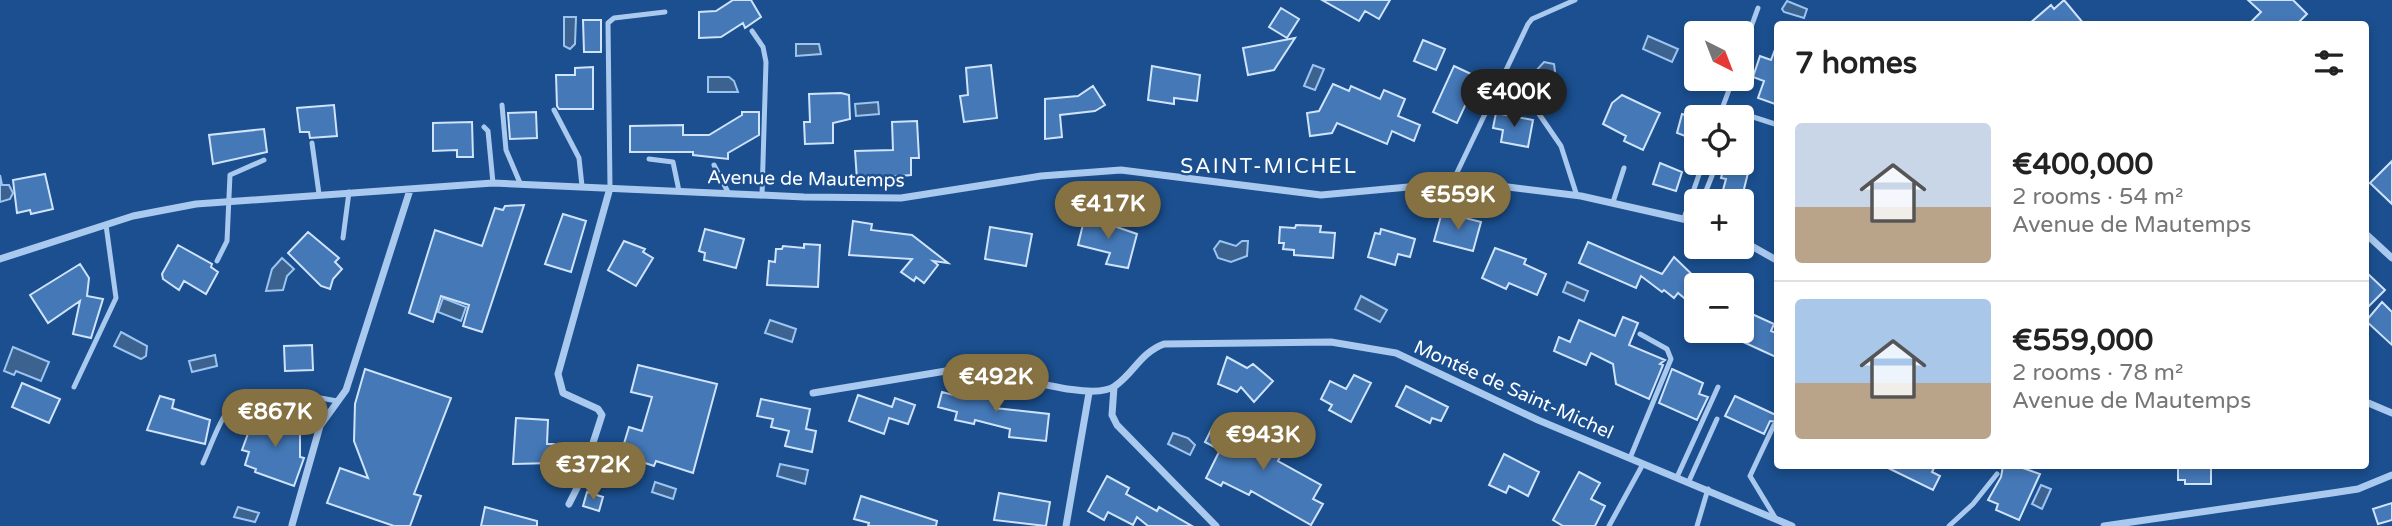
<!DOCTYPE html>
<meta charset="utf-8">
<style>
:root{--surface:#fff;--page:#f6f6f6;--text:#222;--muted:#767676;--line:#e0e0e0;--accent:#857141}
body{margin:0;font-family:"Varela Round",sans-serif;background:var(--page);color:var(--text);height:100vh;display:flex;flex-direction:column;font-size:26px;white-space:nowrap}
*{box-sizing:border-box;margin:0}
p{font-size:23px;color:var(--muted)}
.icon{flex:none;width:38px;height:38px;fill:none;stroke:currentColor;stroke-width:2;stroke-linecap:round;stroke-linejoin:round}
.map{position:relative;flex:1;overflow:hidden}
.drawer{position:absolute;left:1774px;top:21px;width:595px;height:448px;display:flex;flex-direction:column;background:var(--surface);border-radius:7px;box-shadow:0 4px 10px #0003}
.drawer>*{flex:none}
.needle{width:46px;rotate:138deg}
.tools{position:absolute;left:1684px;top:21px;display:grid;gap:14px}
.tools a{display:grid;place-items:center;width:70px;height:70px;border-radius:7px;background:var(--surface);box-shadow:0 4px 10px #0003;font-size:35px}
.price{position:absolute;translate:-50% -60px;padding:0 16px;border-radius:24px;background:var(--accent);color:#fff;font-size:23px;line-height:46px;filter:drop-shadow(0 2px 4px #0008)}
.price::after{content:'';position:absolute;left:50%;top:42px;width:21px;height:16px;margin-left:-10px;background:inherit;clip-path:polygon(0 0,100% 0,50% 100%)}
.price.active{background:#222;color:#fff}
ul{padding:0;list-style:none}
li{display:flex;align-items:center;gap:21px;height:175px;padding:0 21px}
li+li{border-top:2px solid var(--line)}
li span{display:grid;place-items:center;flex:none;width:196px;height:140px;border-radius:7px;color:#555}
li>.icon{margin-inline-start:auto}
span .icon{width:84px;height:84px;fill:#fffc;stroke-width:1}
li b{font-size:30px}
h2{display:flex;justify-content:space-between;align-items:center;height:84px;padding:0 21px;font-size:30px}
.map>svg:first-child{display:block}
.water{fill:#3c6290;stroke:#9cc4f0;stroke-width:2}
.building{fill:#4478b7;stroke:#cfe3fa;stroke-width:2}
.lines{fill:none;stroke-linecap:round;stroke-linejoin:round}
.service{stroke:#a9c9ee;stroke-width:5}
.minor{stroke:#a9c9ee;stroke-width:7}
.labels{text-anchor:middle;stroke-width:5;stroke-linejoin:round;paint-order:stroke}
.street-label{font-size:19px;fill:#fff;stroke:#1b4f8f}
.neighbourhood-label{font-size:21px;letter-spacing:2px;fill:#fff;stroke:#1b4f8f}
</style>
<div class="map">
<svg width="2392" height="526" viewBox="0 0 2392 526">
<rect width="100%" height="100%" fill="#1b4f8f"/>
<path class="water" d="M 1787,1 L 1807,9 L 1804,18 L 1784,12 L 1782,9 Z
M 564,17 L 576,17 L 575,44 L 570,49 L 564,46 Z
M 1648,36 L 1678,49 L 1672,62 L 1643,49 Z
M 796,44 L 819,44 L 821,54 L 796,56 Z
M 1544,62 L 1554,64 L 1555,72 L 1547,76 L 1551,86 L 1542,90 L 1534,81 L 1533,74 Z
M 1313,65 L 1324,69 L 1315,90 L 1304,86 Z
M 708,77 L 729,77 L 734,81 L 738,92 L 708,92 Z
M 878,102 L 879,114 L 856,116 L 855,104 Z
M 0,175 L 2,185 L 9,185 L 13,193 L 10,199 L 0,202 Z
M 1220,241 L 1236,246 L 1242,241 L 1248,241 L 1247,256 L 1231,262 L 1218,258 L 1214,249 Z
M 282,258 L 294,269 L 287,276 L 283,290 L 266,291 L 272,269 Z
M 1567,282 L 1588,291 L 1584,301 L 1563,292 Z
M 1361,296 L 1387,310 L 1380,322 L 1355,309 Z
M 443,298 L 466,307 L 461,321 L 438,312 Z
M 770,320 L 796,329 L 792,342 L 765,333 Z
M 121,332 L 147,346 L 146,356 L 141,359 L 114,346 Z
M 13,347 L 49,362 L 41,381 L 16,371 L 14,375 L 4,371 Z
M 215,355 L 217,366 L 192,372 L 189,361 Z
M 1173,433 L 1188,438 L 1195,445 L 1190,455 L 1168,444 Z
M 780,464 L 808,470 L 805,484 L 777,476 Z
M 655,482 L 676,489 L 673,499 L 652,492 Z
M 2041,485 L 2051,489 L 2042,509 L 2032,504 Z
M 238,507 L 259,513 L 255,522 L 234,517 Z"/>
<path class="building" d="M 733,0 L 751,0 L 761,17 L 745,28 L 743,23 L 721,37 L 699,38 L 699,12 L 716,11 Z
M 1322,0 L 1390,0 L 1379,19 L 1365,11 L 1359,21 Z
M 2064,0 L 2084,24 L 2029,24 L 2051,5 L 2054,9 Z
M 2248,0 L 2293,0 L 2307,14 L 2297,24 L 2249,24 L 2261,12 Z
M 1281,8 L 1299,19 L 1287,38 L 1269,27 Z
M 583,20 L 601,20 L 601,52 L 584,52 Z
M 1295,38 L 1274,70 L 1248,75 L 1243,48 Z
M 1423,40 L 1445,49 L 1436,70 L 1414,61 Z
M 1776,47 L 1778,48 L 1778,105 L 1758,98 L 1764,81 L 1753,77 L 1760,56 L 1771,60 Z
M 991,65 L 997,118 L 964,122 L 960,96 L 968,95 L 966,68 Z
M 1152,66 L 1200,75 L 1197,101 L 1174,98 L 1174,104 L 1148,100 Z
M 1454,66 L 1486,81 L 1478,98 L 1470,95 L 1457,123 L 1433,112 Z
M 593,67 L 593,109 L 559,109 L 557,106 L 556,75 L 575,75 L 575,68 Z
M 1333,84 L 1349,91 L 1351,86 L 1380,99 L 1384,90 L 1405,99 L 1398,116 L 1420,125 L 1414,141 L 1392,131 L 1387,144 L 1337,123 L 1332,133 L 1310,136 L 1307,113 L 1319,111 Z
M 1093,86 L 1105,105 L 1095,111 L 1060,115 L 1062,137 L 1045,139 L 1045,99 L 1078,96 Z
M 841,93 L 849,95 L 850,119 L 833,123 L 833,143 L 805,144 L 804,122 L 810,122 L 809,94 Z
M 1622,95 L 1660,113 L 1643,150 L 1624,141 L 1626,136 L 1603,124 L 1612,103 Z
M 334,105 L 337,136 L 310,138 L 309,132 L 300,132 L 297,108 Z
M 536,112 L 537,138 L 510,139 L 508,113 Z
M 742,112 L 759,112 L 759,135 L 728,153 L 728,159 L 693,155 L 693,152 L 630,152 L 630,126 L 683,125 L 683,135 L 709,135 L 742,115 Z
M 1496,113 L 1533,120 L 1528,147 L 1501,142 L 1503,130 L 1493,128 Z
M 1682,114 L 1696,118 L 1696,140 L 1677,133 Z
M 917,121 L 919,158 L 911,158 L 911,175 L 857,180 L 855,151 L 893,150 L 892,122 Z
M 472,122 L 473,157 L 457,157 L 457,150 L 433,151 L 433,123 Z
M 264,129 L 267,152 L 213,164 L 209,135 Z
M 2392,161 L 2392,204 L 2370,183 Z
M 1660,163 L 1682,172 L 1676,191 L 1653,184 Z
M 1725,163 L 1749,169 L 1741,201 L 1720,201 L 1726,179 L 1721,178 Z
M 45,174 L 53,209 L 31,214 L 30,210 L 17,213 L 13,180 Z
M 524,205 L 482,332 L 463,326 L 469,305 L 441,296 L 433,322 L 409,313 L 435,230 L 482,246 L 495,208 L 503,210 L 505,206 Z
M 1442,212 L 1481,222 L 1473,251 L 1434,241 Z
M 563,214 L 586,221 L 571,272 L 545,264 Z
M 1085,216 L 1137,234 L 1128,268 L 1106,264 L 1110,253 L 1078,245 Z
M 853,221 L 872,224 L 871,230 L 912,235 L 948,263 L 933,261 L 938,265 L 924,283 L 916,277 L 914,281 L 901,272 L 912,259 L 849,255 Z
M 1296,225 L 1321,226 L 1320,232 L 1335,233 L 1333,258 L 1294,255 L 1294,250 L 1283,249 L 1284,243 L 1279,243 L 1280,227 L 1295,228 Z
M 990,227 L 1032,234 L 1026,266 L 985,259 Z
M 705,229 L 744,239 L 736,268 L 704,260 L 705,253 L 699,251 Z
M 1381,229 L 1415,239 L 1410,257 L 1398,254 L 1395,265 L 1368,257 L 1375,233 L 1380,234 Z
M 308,232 L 339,258 L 335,262 L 342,269 L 333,279 L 330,289 L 321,286 L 288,253 Z
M 624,241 L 645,249 L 643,252 L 653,258 L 636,286 L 608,270 Z
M 1588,242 L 1662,274 L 1674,257 L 1703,285 L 1696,285 L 1696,293 L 1689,302 L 1678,293 L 1674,298 L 1664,290 L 1662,292 L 1641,276 L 1636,288 L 1579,263 Z
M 804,244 L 820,245 L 818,287 L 767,285 L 769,261 L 775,262 L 776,249 L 782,249 L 783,246 L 804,248 Z
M 178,245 L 212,264 L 211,267 L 218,272 L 206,294 L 184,281 L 179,290 L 163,279 L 162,274 Z
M 1495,248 L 1526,259 L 1524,264 L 1546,274 L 1537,295 L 1509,283 L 1506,289 L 1482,278 Z
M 80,264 L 89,278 L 87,296 L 103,299 L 91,338 L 73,334 L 80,301 L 48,323 L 30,295 Z
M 2366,272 L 2385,290 L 2366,309 Z
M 2382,302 L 2392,312 L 2392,345 L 2366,321 Z
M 1741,309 L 1774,324 L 1771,331 L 1778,334 L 1778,358 L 1741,341 Z
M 1623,317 L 1638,323 L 1629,345 L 1665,360 L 1660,364 L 1663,365 L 1649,399 L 1616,384 L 1613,364 L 1591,353 L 1586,365 L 1554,351 L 1559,337 L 1570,342 L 1579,320 L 1615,336 Z
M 312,345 L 313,370 L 285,371 L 284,346 Z
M 1227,357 L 1247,368 L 1253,364 L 1273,381 L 1254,402 L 1241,387 L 1237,392 L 1218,384 Z
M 638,365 L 717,384 L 693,473 L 656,461 L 654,466 L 636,460 L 637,455 L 622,450 L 629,427 L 642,431 L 652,397 L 631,392 Z
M 365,369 L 451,398 L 414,494 L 421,496 L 410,526 L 394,526 L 327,503 L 340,468 L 368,478 L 354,441 L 355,404 Z
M 1672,369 L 1703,383 L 1699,394 L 1708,397 L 1697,420 L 1659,403 Z
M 1354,375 L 1371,383 L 1351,422 L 1329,410 L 1332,405 L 1321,399 L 1330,381 L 1346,389 Z
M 22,383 L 60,399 L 49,423 L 12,407 Z
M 978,383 L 996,388 L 995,408 L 1049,414 L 1046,441 L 1009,437 L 1010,429 L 975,420 L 974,424 L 955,420 L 957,412 L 938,407 L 942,392 L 961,397 L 962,391 L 975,395 Z
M 1406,386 L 1448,407 L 1441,421 L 1432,418 L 1430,423 L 1396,406 Z
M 858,395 L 892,407 L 895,398 L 915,405 L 908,424 L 889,418 L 884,434 L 849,421 Z
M 160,396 L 174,400 L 172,408 L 210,420 L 205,444 L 147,430 Z
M 1735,396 L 1778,416 L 1778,422 L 1770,421 L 1764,434 L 1725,416 Z
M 761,399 L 810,409 L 806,429 L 816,431 L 812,452 L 785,446 L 789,431 L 771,427 L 773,419 L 757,416 Z
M 516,418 L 548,420 L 547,444 L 554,444 L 553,463 L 513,464 Z
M 253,420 L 300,420 L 300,457 L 304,458 L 294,486 L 255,472 L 256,469 L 245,465 L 249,452 L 242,450 Z
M 1212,428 L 1239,442 L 1246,428 L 1264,430 L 1288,440 L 1278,461 L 1321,485 L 1313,499 L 1323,504 L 1311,525 L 1251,491 L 1249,495 L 1223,482 L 1221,486 L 1206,478 L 1220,450 L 1205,442 Z
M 1504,454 L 1539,472 L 1528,496 L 1509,486 L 1506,493 L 1489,485 Z
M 1884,466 L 1935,466 L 1932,472 L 1940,476 L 1933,490 Z
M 2003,466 L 2017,466 L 2040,474 L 2019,520 L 1996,510 L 1998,504 L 1988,500 L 2001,477 Z
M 2178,466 L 2211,466 L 2211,484 L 2185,484 L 2185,480 L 2178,480 Z
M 1579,472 L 1600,483 L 1591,499 L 1605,506 L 1595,526 L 1563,526 L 1553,520 Z
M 1107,476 L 1129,488 L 1126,494 L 1157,511 L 1159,507 L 1192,526 L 1148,526 L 1137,517 L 1133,525 L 1108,512 L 1104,520 L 1088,511 Z
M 587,492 L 603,497 L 599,511 L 583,506 Z
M 999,493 L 1050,502 L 1046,526 L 994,520 Z
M 861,496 L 937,521 L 936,526 L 868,526 L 869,523 L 854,519 Z
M 2392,503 L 2392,520 L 2378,524 L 2373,509 Z
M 485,507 L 537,521 L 537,526 L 481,526 Z"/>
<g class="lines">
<path class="service" d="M 752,31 L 763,47 L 766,62 L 762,195
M 1741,55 L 1758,8
M 502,105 L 506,150 L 520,183
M 554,110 L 579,158 L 582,186
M 1539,114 L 1561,146 L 1577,196
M 1719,117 L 1733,79
M 1737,117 L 1747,115 L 1778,125
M 484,127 L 488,131 L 493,183
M 312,143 L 319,194
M 649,159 L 673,162 L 679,191
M 714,165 L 729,194
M 1452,183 L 1528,24 L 1532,19 L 1575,0
M 610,188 L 608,23 L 614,18 L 665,12
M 1702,201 L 1717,163
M 1613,202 L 1624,168
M 1684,218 L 1703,163
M 343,238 L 349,192
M 217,261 L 227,241 L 230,175 L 264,160
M 74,387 L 116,298 L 106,225
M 1774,425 L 1750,476 L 1776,519
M 1630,458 L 1671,359 L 1667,349 L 1640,334
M 203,463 C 211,446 218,423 229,409 C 253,380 306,397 338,401
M 1677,477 L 1718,387
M 1689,481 L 1717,419
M 1609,526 L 1643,464
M 1697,526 L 1708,489
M 1949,526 L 1973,504 L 1997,474"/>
<path class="minor" d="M 2366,234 L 2392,258
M 1741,240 L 1778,261
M 0,259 L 133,216 L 196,204 L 493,183 L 804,197 L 901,198 L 1041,176 L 1121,170 L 1321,195 L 1452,183 L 1500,186 L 1581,196 L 1696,222
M 1114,387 L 1112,415 L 1117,425 L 1216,526
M 813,393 L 958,369 L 976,369 C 1007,373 1092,403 1115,386 C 1134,373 1140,353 1164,344 L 1331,342 L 1396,353 L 1538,420 L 1792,526
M 2366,402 L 2392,413
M 569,504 L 581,480 L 602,415 L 598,409 L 563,393 L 558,374 L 610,188
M 292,525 L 320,426 L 346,390 L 410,190
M 1066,526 L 1089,393
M 2104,526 L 2332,493 L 2358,489 L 2392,475"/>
</g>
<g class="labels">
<g class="street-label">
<text transform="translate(806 178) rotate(1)" y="7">Avenue de Mautemps</text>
<text transform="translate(1514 389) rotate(24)" y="7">Montée de Saint-Michel</text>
</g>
<g class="neighbourhood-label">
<text x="1269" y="173">SAINT-MICHEL</text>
</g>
</g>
</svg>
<div class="tools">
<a><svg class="needle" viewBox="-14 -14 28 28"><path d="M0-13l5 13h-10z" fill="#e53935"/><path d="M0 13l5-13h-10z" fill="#767676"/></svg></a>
<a><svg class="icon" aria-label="locate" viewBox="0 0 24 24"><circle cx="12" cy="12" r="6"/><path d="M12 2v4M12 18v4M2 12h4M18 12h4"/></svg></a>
<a>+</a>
<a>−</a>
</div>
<b class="price active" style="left:1514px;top:129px">€400K</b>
<b class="price" style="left:1458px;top:232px">€559K</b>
<b class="price" style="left:1108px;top:241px">€417K</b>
<b class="price" style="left:996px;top:414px">€492K</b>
<b class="price" style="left:275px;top:449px">€867K</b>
<b class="price" style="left:1263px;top:472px">€943K</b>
<b class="price" style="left:593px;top:502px">€372K</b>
<section class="drawer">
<h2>7 homes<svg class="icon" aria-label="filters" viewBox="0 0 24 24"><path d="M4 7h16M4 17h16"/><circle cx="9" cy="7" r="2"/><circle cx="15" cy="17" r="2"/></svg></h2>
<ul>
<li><span style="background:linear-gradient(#c9d6e8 60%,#b9a48a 0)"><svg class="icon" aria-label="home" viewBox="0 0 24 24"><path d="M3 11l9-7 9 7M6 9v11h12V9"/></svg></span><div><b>€400,000</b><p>2 rooms · 54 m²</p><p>Avenue de Mautemps</p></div></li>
<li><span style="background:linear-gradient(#a9c7e8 60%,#b9a48a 0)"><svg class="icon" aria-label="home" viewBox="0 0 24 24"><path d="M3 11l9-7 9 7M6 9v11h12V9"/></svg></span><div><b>€559,000</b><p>2 rooms · 78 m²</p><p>Avenue de Mautemps</p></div></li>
</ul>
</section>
</div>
